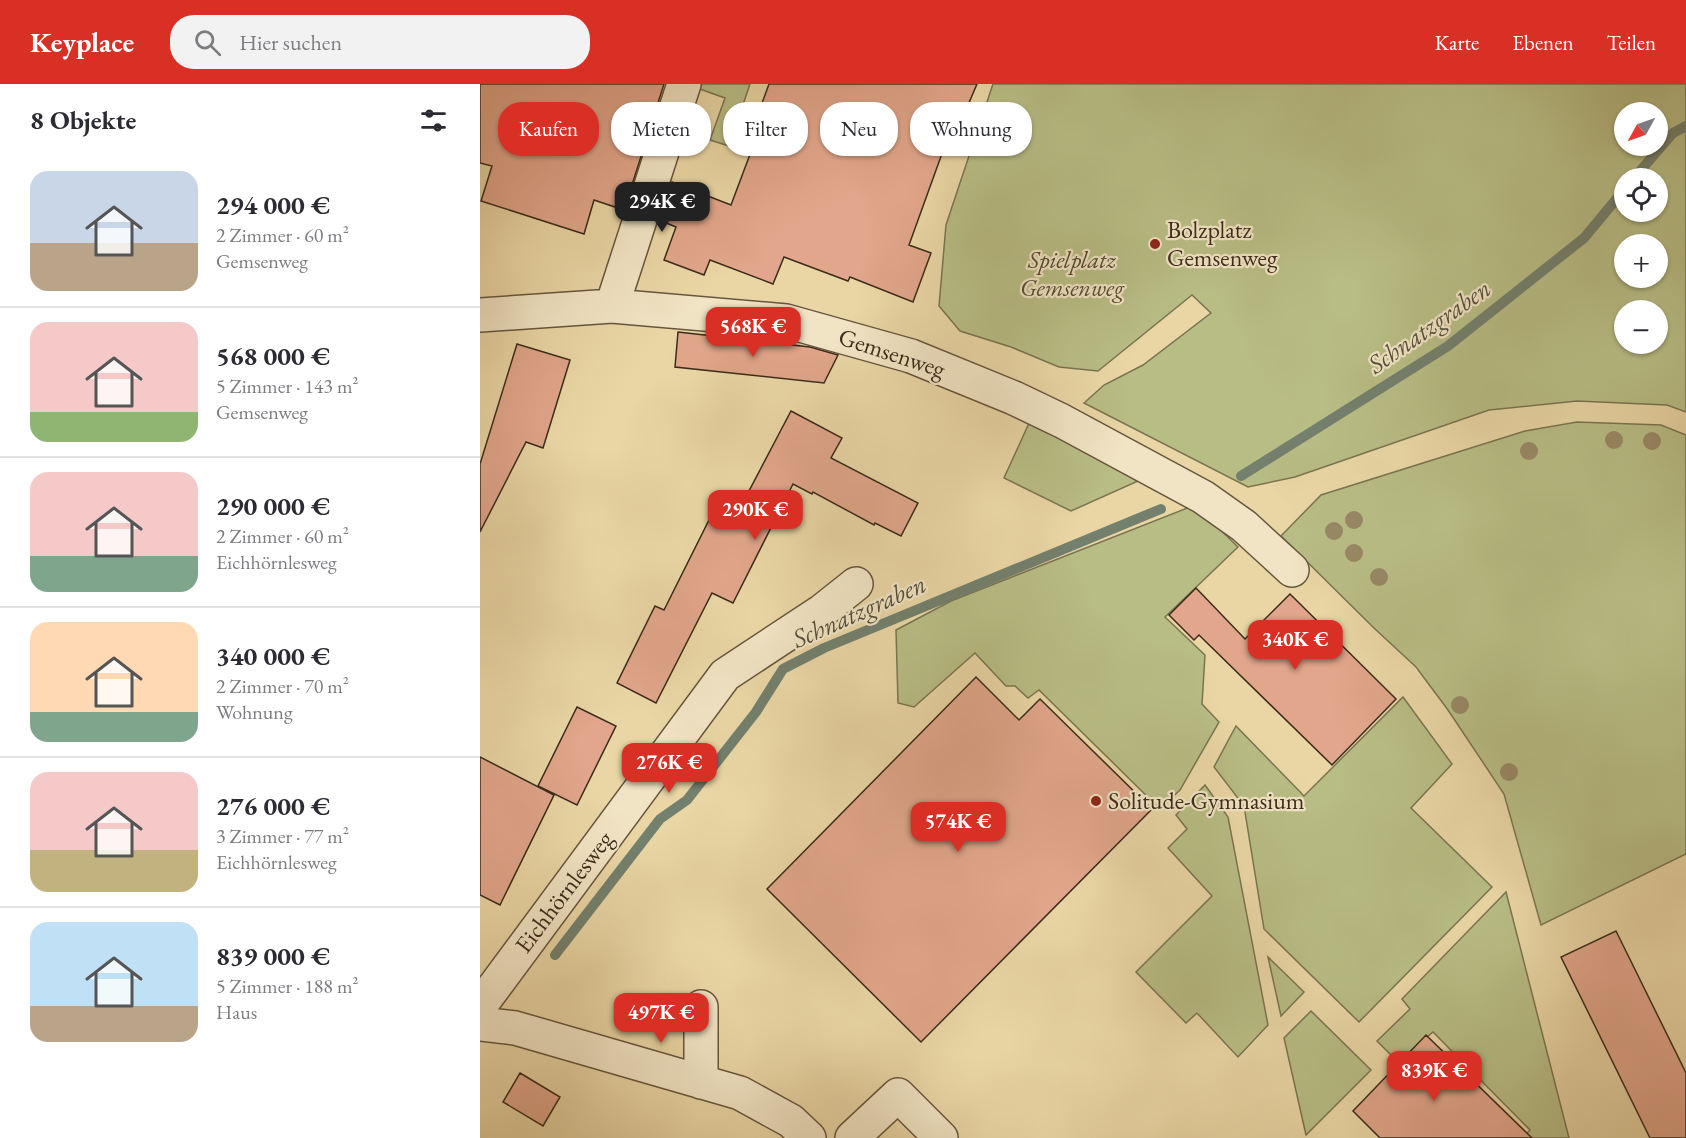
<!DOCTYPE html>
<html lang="de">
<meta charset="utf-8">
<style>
:root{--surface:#fff;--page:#f2f2f3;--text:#2b2b33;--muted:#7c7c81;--line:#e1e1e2;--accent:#d93025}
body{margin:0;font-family:"EB Garamond",serif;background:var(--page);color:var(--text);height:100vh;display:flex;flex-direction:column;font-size:22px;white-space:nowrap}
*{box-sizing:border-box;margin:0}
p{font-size:20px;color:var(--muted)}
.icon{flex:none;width:33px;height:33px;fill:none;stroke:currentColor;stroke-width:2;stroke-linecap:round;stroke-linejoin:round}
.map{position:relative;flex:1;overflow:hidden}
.sheet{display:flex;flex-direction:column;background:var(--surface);width:480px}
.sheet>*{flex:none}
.guide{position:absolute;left:18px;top:18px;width:570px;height:54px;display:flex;gap:12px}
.needle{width:39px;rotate:230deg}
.controls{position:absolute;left:1134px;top:18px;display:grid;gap:12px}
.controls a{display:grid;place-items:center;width:54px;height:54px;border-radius:50%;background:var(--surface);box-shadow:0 2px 4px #0004;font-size:30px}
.price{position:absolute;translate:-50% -51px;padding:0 14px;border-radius:12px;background:var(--accent);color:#fff;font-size:20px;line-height:39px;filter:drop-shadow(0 2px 3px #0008)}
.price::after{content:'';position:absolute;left:50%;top:36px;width:18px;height:14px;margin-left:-9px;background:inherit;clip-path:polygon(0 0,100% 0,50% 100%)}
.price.active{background:#222;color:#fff}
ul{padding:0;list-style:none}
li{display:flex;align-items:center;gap:18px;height:150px;padding:0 30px}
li+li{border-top:2px solid var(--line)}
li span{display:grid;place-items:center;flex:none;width:168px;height:120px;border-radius:18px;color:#555}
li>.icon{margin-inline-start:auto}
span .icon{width:72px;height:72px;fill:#fffc;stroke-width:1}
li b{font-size:26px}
h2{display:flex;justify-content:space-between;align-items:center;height:72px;padding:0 30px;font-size:26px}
.pill{padding:0 21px;border-radius:24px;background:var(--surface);box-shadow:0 2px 4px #0004;font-size:21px;line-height:54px}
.pill.active{background:var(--accent);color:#fff}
header{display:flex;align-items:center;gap:36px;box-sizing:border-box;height:84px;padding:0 30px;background:var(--accent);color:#fff}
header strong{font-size:28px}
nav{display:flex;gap:33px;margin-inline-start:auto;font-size:21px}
.search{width:420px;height:54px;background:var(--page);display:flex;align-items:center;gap:15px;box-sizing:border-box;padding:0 21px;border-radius:24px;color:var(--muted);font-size:22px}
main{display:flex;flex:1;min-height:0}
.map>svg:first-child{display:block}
.green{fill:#b8bd85;stroke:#7a7450;stroke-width:1.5;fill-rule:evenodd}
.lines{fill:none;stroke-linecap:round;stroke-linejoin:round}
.stream{stroke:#73806d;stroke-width:10}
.building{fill:#e1a68b;stroke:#3b2b1b;stroke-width:1.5}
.minor-casing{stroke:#67563e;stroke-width:36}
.minor{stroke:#f1e4c4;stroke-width:33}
.tree{fill:#988865}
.poi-dot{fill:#8f2418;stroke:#f1e4c4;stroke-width:2}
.labels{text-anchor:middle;stroke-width:4.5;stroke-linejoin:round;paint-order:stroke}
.poi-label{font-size:24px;fill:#3b2b1b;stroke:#f1e4c4;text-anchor:start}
.park-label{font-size:24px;font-style:italic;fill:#544830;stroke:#f1e4c4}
.street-label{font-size:24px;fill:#3b2b1b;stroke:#f1e4c4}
.water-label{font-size:26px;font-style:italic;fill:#524e3d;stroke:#f1e4c4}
</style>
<header>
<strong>Keyplace</strong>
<div class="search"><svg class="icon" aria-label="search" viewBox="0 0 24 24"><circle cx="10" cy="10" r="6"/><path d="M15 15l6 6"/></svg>Hier suchen</div>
<nav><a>Karte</a><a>Ebenen</a><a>Teilen</a></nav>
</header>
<main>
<section class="sheet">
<h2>8 Objekte<svg class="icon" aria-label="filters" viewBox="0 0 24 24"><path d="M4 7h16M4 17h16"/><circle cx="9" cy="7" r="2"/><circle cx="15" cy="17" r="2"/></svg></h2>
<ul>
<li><span style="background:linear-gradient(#c9d6e8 60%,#b9a48a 0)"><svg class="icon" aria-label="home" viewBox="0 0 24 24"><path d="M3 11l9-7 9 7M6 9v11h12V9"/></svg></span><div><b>294 000 €</b><p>2 Zimmer · 60 m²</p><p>Gemsenweg</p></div></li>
<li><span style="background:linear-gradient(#f6c9c9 75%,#8fb573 0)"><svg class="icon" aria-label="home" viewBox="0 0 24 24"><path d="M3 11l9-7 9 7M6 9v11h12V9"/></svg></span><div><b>568 000 €</b><p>5 Zimmer · 143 m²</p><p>Gemsenweg</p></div></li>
<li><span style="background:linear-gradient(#f6c9c9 70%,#7fa58c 0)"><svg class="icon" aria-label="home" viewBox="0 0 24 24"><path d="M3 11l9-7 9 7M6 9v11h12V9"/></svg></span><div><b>290 000 €</b><p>2 Zimmer · 60 m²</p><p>Eichhörnlesweg</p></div></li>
<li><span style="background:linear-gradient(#ffd9b3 75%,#7fa58c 0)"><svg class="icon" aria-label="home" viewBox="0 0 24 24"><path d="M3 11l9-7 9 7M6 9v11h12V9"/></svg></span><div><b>340 000 €</b><p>2 Zimmer · 70 m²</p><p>Wohnung</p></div></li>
<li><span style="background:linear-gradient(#f6c9c9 65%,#c2b280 0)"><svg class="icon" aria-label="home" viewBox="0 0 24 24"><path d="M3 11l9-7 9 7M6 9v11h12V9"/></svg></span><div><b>276 000 €</b><p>3 Zimmer · 77 m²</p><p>Eichhörnlesweg</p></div></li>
<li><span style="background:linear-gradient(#bfe0f5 70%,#b9a48a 0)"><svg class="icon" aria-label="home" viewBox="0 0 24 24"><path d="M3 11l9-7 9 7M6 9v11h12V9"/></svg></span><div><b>839 000 €</b><p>5 Zimmer · 188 m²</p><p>Haus</p></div></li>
</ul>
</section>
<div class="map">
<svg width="1206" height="1054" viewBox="0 0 1206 1054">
<rect width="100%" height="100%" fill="#ead6a5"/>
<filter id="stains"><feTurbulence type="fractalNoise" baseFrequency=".00333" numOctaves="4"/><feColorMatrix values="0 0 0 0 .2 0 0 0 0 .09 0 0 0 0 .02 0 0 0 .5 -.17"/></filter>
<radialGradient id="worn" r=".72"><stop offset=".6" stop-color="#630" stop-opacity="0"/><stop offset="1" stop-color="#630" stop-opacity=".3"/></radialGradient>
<path class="green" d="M 215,0 L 270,0 L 249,62 L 230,56 L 245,14 L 214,3 Z
M 513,0 L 1206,0 L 1206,328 L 1187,321 L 1097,317 L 1009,326 L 815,393 L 768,403 L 604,319 L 624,301 L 663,281 L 731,229 L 712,211 L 618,287 L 579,283 L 531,263 L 480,247 L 459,222 L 466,141 ZM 1144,28 L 1178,28 L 1178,62 L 1144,62 ZM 1144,94 L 1178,94 L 1178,128 L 1144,128 ZM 1144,160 L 1178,160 L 1178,194 L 1144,194 ZM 1144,226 L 1178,226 L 1178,260 L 1144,260 Z
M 550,337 L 667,393 L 591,427 L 524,394 Z
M 1097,338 L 1181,341 L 1206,351 L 1206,770 L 1061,841 L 1024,710 L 968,626 L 936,583 L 895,545 L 801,452 L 841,411 L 1045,347 Z
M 715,421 L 758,463 L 685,533 L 725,571 L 722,620 L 739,638 L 700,706 L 680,725 L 559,606 L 548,614 L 535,602 L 526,602 L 495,569 L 434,623 L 418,619 L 416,546 L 471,517 Z
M 923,613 L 972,680 L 931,724 L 1012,803 L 879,938 L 784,845 L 764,722 L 734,683 L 756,642 L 824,712 Z
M 725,701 L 748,733 L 788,941 L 758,973 L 717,929 L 706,939 L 656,888 L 732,812 L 688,764 L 707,745 L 696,731 Z
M 1026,808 L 1089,1054 L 1042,1054 L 1050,1046 L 953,948 L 918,978 L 897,957 L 930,925 L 922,915 Z
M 788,873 L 824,908 L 801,932 Z
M 831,927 L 891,986 L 826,1051 L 804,954 Z"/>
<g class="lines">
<path class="stream" d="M 1154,94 L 1193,49 L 1206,42
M 761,392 L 968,262 L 1104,154 L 1144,106
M 75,871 L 180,735 L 207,716 L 276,628 L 303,585 L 344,564 L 681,425"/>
</g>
<path class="building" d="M 0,0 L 184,0 L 145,123 L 140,121 L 138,124 L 114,116 L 104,150 L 1,117 L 12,82 L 0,79 Z
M 289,0 L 497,0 L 480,40 L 484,42 L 474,68 L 464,64 L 429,161 L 451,169 L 433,218 L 370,193 L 368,197 L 304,173 L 293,200 L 230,176 L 224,191 L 184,176 L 196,143 L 179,136 L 192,98 L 251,121 L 272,65 L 266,63 Z
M 198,248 L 330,263 L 358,271 L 344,299 L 195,283 Z
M 37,260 L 90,276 L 63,364 L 46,358 L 0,448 L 0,380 Z
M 311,327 L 362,354 L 351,374 L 438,419 L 421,452 L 395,439 L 394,441 L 333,408 L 332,410 L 313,400 L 253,519 L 232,509 L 176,619 L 137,599 L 175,522 L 184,526 L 240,414 L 260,424 Z
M 716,504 L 765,555 L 810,510 L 916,615 L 852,681 L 719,551 L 714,556 L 689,531 Z
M 496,593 L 539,636 L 560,615 L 672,725 L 441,958 L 287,805 Z
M 97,623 L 136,642 L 97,721 L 58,702 Z
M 0,673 L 74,711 L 20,821 L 0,811 Z
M 1136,847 L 1206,989 L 1206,1054 L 1170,1054 L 1081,873 Z
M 946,951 L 1052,1054 L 900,1054 L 873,1027 Z
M 40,989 L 80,1013 L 63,1042 L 23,1018 Z"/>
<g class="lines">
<defs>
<path id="minor" d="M 132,222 L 204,0
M 0,231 L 132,222 L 306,237 L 431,272 L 534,314 L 582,337 L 723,413 L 764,442 L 812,486
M 0,922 L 245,591 L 342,527 L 376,500
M 221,923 L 221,998
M 0,940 L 35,944 L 260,1009 L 311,1037 L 329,1054
M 372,1054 L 418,1011 L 461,1054"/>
</defs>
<use href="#minor" class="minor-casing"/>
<use href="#minor" class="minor"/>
</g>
<g class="tree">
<circle cx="1134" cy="356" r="9"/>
<circle cx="1172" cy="357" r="9"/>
<circle cx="1049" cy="367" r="9"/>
<circle cx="874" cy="436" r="9"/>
<circle cx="854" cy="447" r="9"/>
<circle cx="874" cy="469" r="9"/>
<circle cx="899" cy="493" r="9"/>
<circle cx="980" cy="621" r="9"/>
<circle cx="1029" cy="688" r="9"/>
</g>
<g class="poi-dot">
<circle cx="675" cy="160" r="6"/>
<circle cx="616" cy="717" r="6"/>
</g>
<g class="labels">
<g class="poi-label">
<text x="687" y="154">Bolzplatz<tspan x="687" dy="28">Gemsenweg</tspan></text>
<text x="628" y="725">Solitude-Gymnasium</text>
</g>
<g class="park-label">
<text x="592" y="184">Spielplatz<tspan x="592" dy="28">Gemsenweg</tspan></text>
</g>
<g class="street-label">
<text transform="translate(412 269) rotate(18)" y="8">Gemsenweg</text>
<text transform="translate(84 808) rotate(-53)" y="8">Eichhörnlesweg</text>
</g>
<g class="water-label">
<text transform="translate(949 242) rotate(-35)" y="9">Schnatzgraben</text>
<text transform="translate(379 527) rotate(-24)" y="9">Schnatzgraben</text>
</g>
</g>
<rect width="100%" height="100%" filter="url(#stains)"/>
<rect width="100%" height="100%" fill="url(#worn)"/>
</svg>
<div class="controls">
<a><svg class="needle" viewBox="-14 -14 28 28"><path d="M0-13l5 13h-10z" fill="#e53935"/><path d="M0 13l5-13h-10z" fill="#7c7c81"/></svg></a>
<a><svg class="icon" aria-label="locate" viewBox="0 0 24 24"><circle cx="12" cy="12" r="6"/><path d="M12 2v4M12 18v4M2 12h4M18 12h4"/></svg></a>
<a>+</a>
<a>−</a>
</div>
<b class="price active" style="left:182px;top:149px">294K €</b>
<b class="price" style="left:273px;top:274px">568K €</b>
<b class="price" style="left:275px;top:457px">290K €</b>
<b class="price" style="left:815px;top:587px">340K €</b>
<b class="price" style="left:189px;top:710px">276K €</b>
<b class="price" style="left:478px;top:769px">574K €</b>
<b class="price" style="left:181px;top:960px">497K €</b>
<b class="price" style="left:954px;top:1018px">839K €</b>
<div class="guide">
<a class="pill active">Kaufen</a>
<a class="pill">Mieten</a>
<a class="pill">Filter</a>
<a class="pill">Neu</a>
<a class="pill">Wohnung</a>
</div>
</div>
</main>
